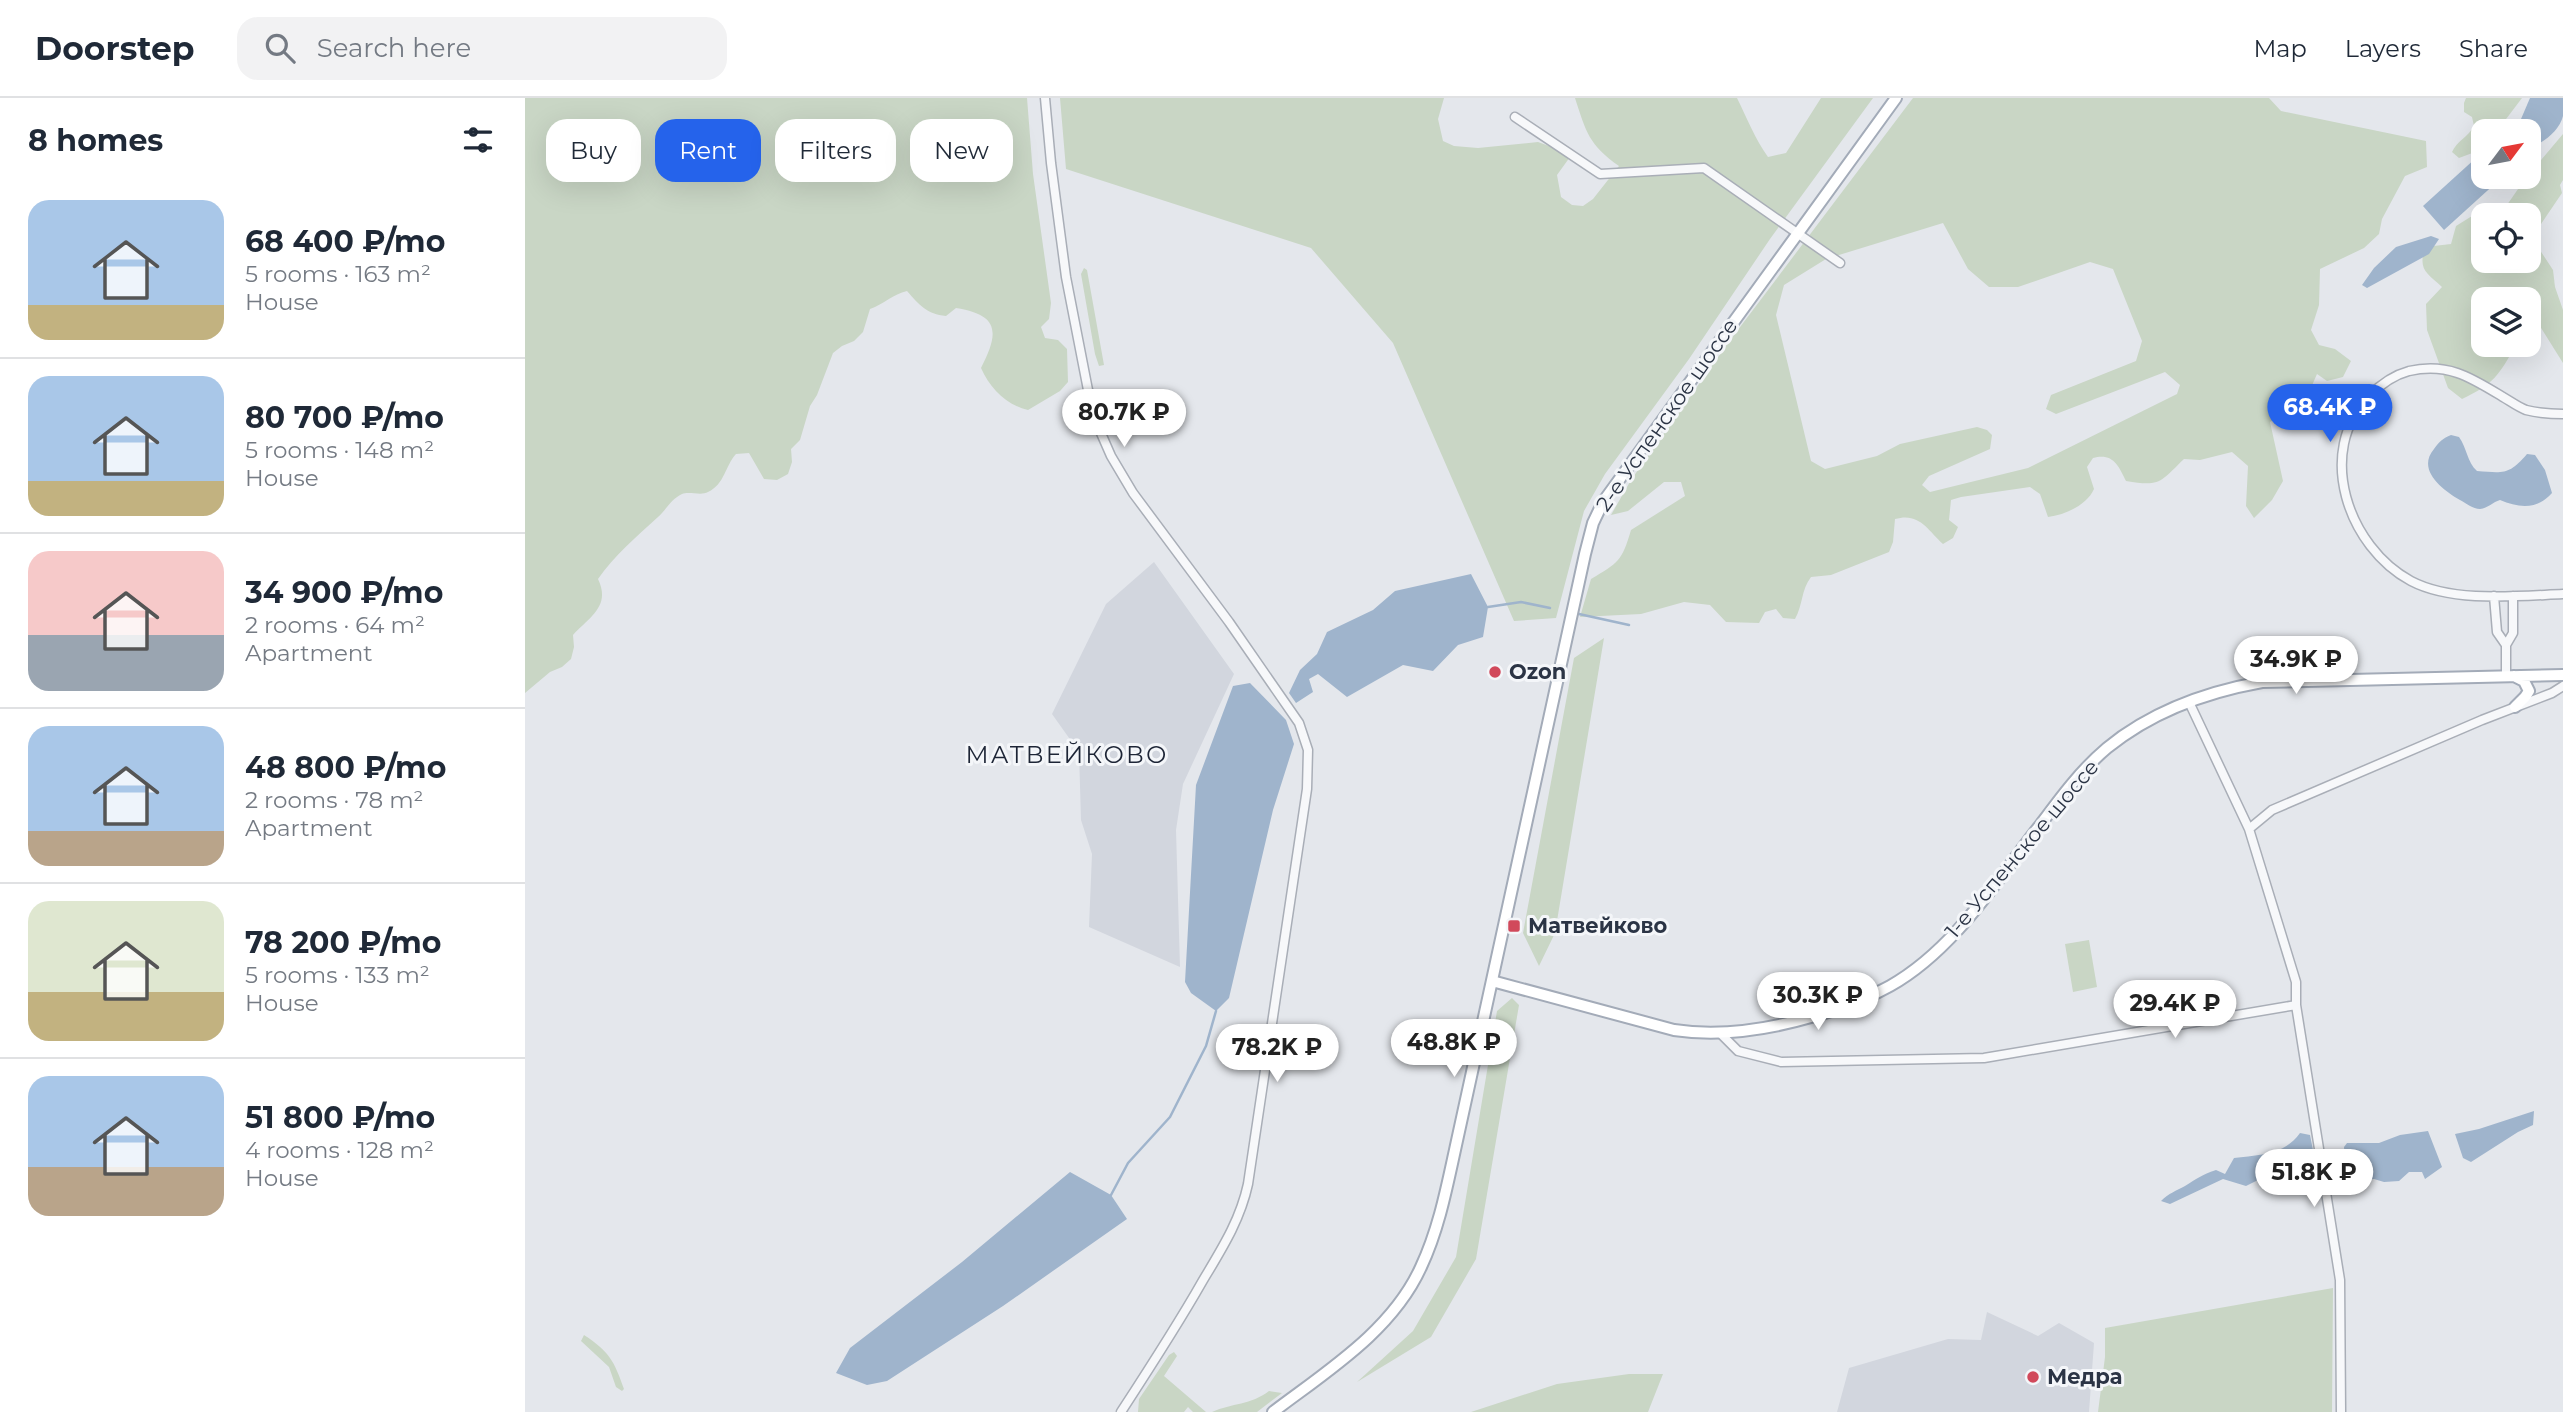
<!DOCTYPE html>
<meta charset="utf-8">
<style>
:root{--surface:#fff;--page:#f2f2f3;--text:#1f2937;--muted:#747a83;--line:#e0e1e3;--accent:#2563eb}
body{margin:0;font-family:Montserrat,sans-serif;background:var(--page);color:var(--text);height:100vh;display:flex;flex-direction:column;font-size:26px;white-space:nowrap}
*{box-sizing:border-box;margin:0}
p{font-size:23px;color:var(--muted)}
.icon{flex:none;width:38px;height:38px;fill:none;stroke:currentColor;stroke-width:2;stroke-linecap:round;stroke-linejoin:round}
.map{position:relative;flex:1;overflow:hidden}
.drawer{display:flex;flex-direction:column;background:var(--surface);width:525px}
.drawer>*{flex:none}
.banner{position:absolute;left:21px;top:21px;width:665px;height:63px;display:flex;gap:14px}
.needle{width:46px;rotate:58deg}
.fabs{position:absolute;left:1946px;top:21px;display:grid;gap:14px}
.fabs a{display:grid;place-items:center;width:70px;height:70px;border-radius:14px;background:var(--surface);box-shadow:0 7px 28px #0002;font-size:35px}
.price{position:absolute;translate:-50% -60px;padding:0 16px;border-radius:24px;background:#fff;color:#222;font-size:23px;line-height:46px;filter:drop-shadow(0 2px 4px #0008)}
.price::after{content:'';position:absolute;left:50%;top:42px;width:21px;height:16px;margin-left:-10px;background:inherit;clip-path:polygon(0 0,100% 0,50% 100%)}
.price.selected{background:var(--accent);color:#fff}
ul{padding:0;list-style:none}
li{display:flex;align-items:center;gap:21px;height:175px;padding:0 28px}
li+li{border-top:2px solid var(--line)}
li span{display:grid;place-items:center;flex:none;width:196px;height:140px;border-radius:21px;color:#555}
li>.icon{margin-inline-start:auto}
span .icon{width:84px;height:84px;fill:#fffc;stroke-width:1}
li b{font-size:30px}
h2{display:flex;justify-content:space-between;align-items:center;height:84px;padding:0 28px;font-size:30px}
.pill{padding:0 24px;border-radius:21px;background:var(--surface);box-shadow:0 7px 28px #0002;font-size:24px;line-height:63px}
.pill.selected{background:var(--accent);color:#fff}
header{display:flex;align-items:center;gap:42px;box-sizing:border-box;height:98px;padding:0 35px;background:var(--surface);border-bottom:2px solid var(--line)}
header strong{font-size:33px}
nav{display:flex;gap:38px;margin-inline-start:auto;font-size:24px}
.search{width:490px;height:63px;background:var(--page);display:flex;align-items:center;gap:18px;box-sizing:border-box;padding:0 24px;border-radius:21px;color:var(--muted);font-size:26px}
main{display:flex;flex:1;min-height:0}
.map>svg:first-child{display:block}
.built{fill:#d2d6de}
.green{fill:#c9d6c5;fill-rule:evenodd}
.water{fill:#9fb4cc}
.lines{fill:none;stroke-linecap:round;stroke-linejoin:round}
.stream{stroke:#9fb4cc;stroke-width:2.5}
.minor-casing{stroke:#a9aeb7;stroke-width:11}
.major-casing{stroke:#a3abb8;stroke-width:14}
.minor{stroke:#f7f8fa;stroke-width:8}
.major{stroke:#fff;stroke-width:10}
.poi-dot{fill:#d1495b;stroke:#f4f6f9;stroke-width:2.5}
.labels{text-anchor:middle;stroke-width:6;stroke-linejoin:round;paint-order:stroke}
.street-label{font-size:21px;fill:#2b3445;stroke:#f4f6f9}
.poi-label{font-size:21px;font-weight:bold;fill:#2b3445;stroke:#f4f6f9;text-anchor:start}
.quarter-label{font-size:24px;letter-spacing:2px;fill:#1d2536;stroke:#f4f6f9}
</style>
<header>
<strong>Doorstep</strong>
<div class="search"><svg class="icon" aria-label="search" viewBox="0 0 24 24"><circle cx="10" cy="10" r="6"/><path d="M15 15l6 6"/></svg>Search here</div>
<nav><a>Map</a><a>Layers</a><a>Share</a></nav>
</header>
<main>
<section class="drawer">
<h2>8 homes<svg class="icon" aria-label="filters" viewBox="0 0 24 24"><path d="M4 7h16M4 17h16"/><circle cx="9" cy="7" r="2"/><circle cx="15" cy="17" r="2"/></svg></h2>
<ul>
<li><span style="background:linear-gradient(#a9c7e8 75%,#c2b280 0)"><svg class="icon" aria-label="home" viewBox="0 0 24 24"><path d="M3 11l9-7 9 7M6 9v11h12V9"/></svg></span><div><b>68 400 ₽/mo</b><p>5 rooms · 163 m²</p><p>House</p></div></li>
<li><span style="background:linear-gradient(#a9c7e8 75%,#c2b280 0)"><svg class="icon" aria-label="home" viewBox="0 0 24 24"><path d="M3 11l9-7 9 7M6 9v11h12V9"/></svg></span><div><b>80 700 ₽/mo</b><p>5 rooms · 148 m²</p><p>House</p></div></li>
<li><span style="background:linear-gradient(#f6c9c9 60%,#9aa5b1 0)"><svg class="icon" aria-label="home" viewBox="0 0 24 24"><path d="M3 11l9-7 9 7M6 9v11h12V9"/></svg></span><div><b>34 900 ₽/mo</b><p>2 rooms · 64 m²</p><p>Apartment</p></div></li>
<li><span style="background:linear-gradient(#a9c7e8 75%,#b9a48a 0)"><svg class="icon" aria-label="home" viewBox="0 0 24 24"><path d="M3 11l9-7 9 7M6 9v11h12V9"/></svg></span><div><b>48 800 ₽/mo</b><p>2 rooms · 78 m²</p><p>Apartment</p></div></li>
<li><span style="background:linear-gradient(#dfe7d0 65%,#c2b280 0)"><svg class="icon" aria-label="home" viewBox="0 0 24 24"><path d="M3 11l9-7 9 7M6 9v11h12V9"/></svg></span><div><b>78 200 ₽/mo</b><p>5 rooms · 133 m²</p><p>House</p></div></li>
<li><span style="background:linear-gradient(#a9c7e8 65%,#b9a48a 0)"><svg class="icon" aria-label="home" viewBox="0 0 24 24"><path d="M3 11l9-7 9 7M6 9v11h12V9"/></svg></span><div><b>51 800 ₽/mo</b><p>4 rooms · 128 m²</p><p>House</p></div></li>
</ul>
</section>
<div class="map">
<svg width="2038" height="1314" viewBox="0 0 2038 1314">
<rect width="100%" height="100%" fill="#e4e7ec"/>
<path class="built" d="M 629,464 L 709,576 L 658,686 L 651,732 L 655,869 L 564,829 L 567,756 L 556,722 L 554,654 L 527,616 L 581,506 Z
M 1462,1214 L 1513,1238 L 1534,1225 L 1569,1245 L 1564,1314 L 1312,1314 L 1324,1270 L 1423,1241 L 1456,1242 Z"/>
<path class="green" d="M 0,0 L 502,0 L 508,76 L 526,205 L 524,221 L 516,229 L 520,240 L 533,242 L 542,251 L 543,284 L 535,293 L 503,312 C 481,307 465,290 456,270 C 474,235 475,217 431,210 L 421,218 C 402,216 394,207 382,193 C 368,196 359,206 345,211 L 338,234 L 329,243 L 317,248 L 308,255 L 292,297 L 285,308 L 275,342 L 266,351 L 267,364 L 263,376 L 252,382 L 239,381 L 224,355 L 211,356 C 200,368 200,386 183,394 C 176,398 164,393 157,396 C 146,401 141,412 133,419 C 112,438 89,458 73,481 C 86,508 65,519 48,537 L 49,549 L 46,561 L 37,569 L 25,574 L 0,595 Z
M 535,0 L 919,0 L 913,21 L 918,43 L 929,48 L 953,50 L 1013,44 L 1035,52 L 1045,59 L 1032,77 L 1036,99 L 1047,107 L 1058,108 L 1068,101 L 1094,68 C 1064,47 1061,34 1050,0 L 1212,0 C 1222,20 1230,41 1243,59 L 1261,55 L 1296,0 L 1348,0 L 1245,141 L 1164,261 L 1080,376 L 1059,413 L 1031,520 L 989,523 L 868,245 L 786,150 L 541,71 Z
M 1388,0 L 1744,0 L 1756,13 L 1901,43 L 1902,69 L 1880,78 L 1857,121 L 1854,136 L 1839,150 L 1795,171 L 1794,207 L 1786,232 L 1794,247 L 1810,251 L 1826,263 L 1818,279 L 1802,283 L 1792,276 L 1781,301 L 1745,324 L 1758,383 L 1747,402 L 1729,420 L 1721,408 L 1723,368 L 1707,354 L 1675,362 L 1659,361 C 1635,384 1636,389 1601,383 C 1593,367 1588,355 1568,360 L 1562,369 L 1569,391 C 1562,407 1540,417 1523,419 L 1515,396 L 1505,389 L 1436,399 L 1426,402 L 1424,422 L 1433,429 L 1428,440 L 1418,446 C 1402,431 1394,414 1370,421 L 1368,444 L 1364,454 L 1306,477 L 1286,479 C 1276,492 1278,507 1270,521 L 1258,520 L 1251,511 L 1240,514 L 1234,525 L 1201,524 L 1185,507 L 1159,504 L 1116,516 L 1055,519 L 1066,481 C 1093,465 1097,463 1106,432 L 1160,398 L 1156,384 L 1139,384 L 1103,413 L 1086,417 L 1106,382 L 1203,245 ZM 1418,125 L 1443,171 L 1464,189 L 1493,189 L 1565,164 L 1588,171 L 1617,243 L 1611,263 L 1526,297 L 1521,311 L 1531,316 L 1640,274 L 1655,287 L 1652,296 L 1503,370 L 1405,394 L 1397,387 L 1404,378 L 1465,351 L 1467,337 L 1462,332 L 1452,329 L 1375,346 L 1352,358 L 1300,371 L 1286,363 L 1251,217 L 1259,187 L 1301,161 Z
M 1941,0 L 1997,0 L 1972,33 L 1958,33 L 1958,51 L 1934,60 L 1927,54 C 1932,43 1943,39 1949,28 L 1947,19 L 1939,14 L 1939,5 Z
M 2038,36 L 2038,82 L 2035,87 L 2037,95 L 2010,135 L 2009,143 L 2028,172 L 2030,189 L 2038,212 L 2038,265 L 2011,222 L 2004,219 L 2004,201 L 1958,201 L 1958,247 L 1991,247 C 1974,277 1969,286 1937,301 L 1923,290 L 1902,232 L 1901,206 L 1917,189 C 1901,174 1893,172 1900,149 L 1926,146 L 1931,128 L 1947,118 L 1958,122 L 1958,163 L 2004,163 L 2004,117 L 1975,117 L 2000,81 Z
M 559,170 L 562,172 L 579,267 L 574,268 L 570,256 L 556,176 Z
M 1079,540 L 1030,835 L 1014,868 L 998,835 L 1049,560 Z
M 1564,842 L 1572,889 L 1548,894 L 1540,846 Z
M 987,900 L 994,907 L 951,1161 L 906,1239 L 832,1284 L 888,1233 L 931,1159 L 972,913 Z
M 1808,1190 L 1807,1314 L 1573,1314 L 1580,1259 L 1580,1230 Z
M 59,1237 C 85,1254 89,1263 99,1291 L 97,1293 L 91,1289 L 84,1269 L 56,1243 Z
M 649,1254 L 652,1258 L 639,1278 L 681,1314 L 668,1314 L 663,1309 L 659,1314 L 613,1314 L 614,1301 L 644,1257 Z
M 1104,1276 L 1138,1276 L 1123,1314 L 946,1314 L 1032,1286 Z
M 744,1293 L 757,1295 L 732,1314 L 687,1314 C 707,1305 726,1307 744,1293 Z"/>
<path class="water" d="M 2005,0 L 2038,0 C 2038,6 2038,13 2038,18 C 2035,32 2017,47 2004,49 L 2004,33 L 1986,33 L 1996,21 Z
M 1952,59 L 1958,66 L 1958,79 L 1969,79 L 1973,83 L 1919,132 L 1898,108 Z
M 1906,138 L 1914,141 L 1904,156 L 1842,190 L 1837,187 L 1849,170 L 1871,149 Z
M 1926,337 L 1934,339 C 1942,350 1942,364 1952,373 C 1979,375 1984,377 2002,356 L 2010,357 L 2020,372 L 2027,395 C 2012,412 1994,410 1975,402 C 1968,404 1963,410 1955,411 C 1948,411 1941,405 1935,402 C 1918,392 1891,372 1909,351 C 1914,344 1918,340 1926,337 Z
M 946,476 L 963,509 L 958,539 L 933,547 L 908,573 L 878,567 L 822,599 L 793,576 L 784,581 L 788,594 L 771,605 L 764,595 L 775,572 L 792,556 L 802,534 L 848,512 L 870,493 Z
M 725,585 L 761,622 L 769,646 L 748,712 L 704,900 L 691,913 L 666,895 L 660,884 L 671,687 L 708,588 Z
M 2009,1013 L 2008,1027 L 1993,1034 L 1946,1064 L 1938,1060 L 1930,1036 L 1954,1031 Z
M 1903,1033 L 1917,1069 L 1900,1081 L 1897,1074 L 1884,1074 L 1874,1083 L 1859,1084 L 1849,1081 L 1832,1082 L 1820,1063 L 1819,1049 L 1822,1045 L 1854,1045 L 1875,1037 Z
M 1775,1035 L 1785,1037 L 1791,1067 L 1763,1084 L 1743,1077 L 1721,1088 L 1698,1081 L 1645,1106 L 1636,1103 C 1644,1095 1651,1093 1660,1088 C 1673,1080 1676,1077 1691,1072 L 1700,1076 L 1709,1060 C 1733,1057 1760,1057 1775,1035 Z
M 545,1074 L 586,1097 L 602,1121 L 478,1208 L 362,1283 L 342,1287 L 311,1275 L 325,1250 L 437,1164 Z"/>
<g class="lines">
<path class="stream" d="M 963,509 L 996,504 L 1025,510
M 1054,516 L 1104,527
M 1774,1076 L 1795,1087
M 1802,1087 L 1832,1082
M 586,1097 L 603,1065 L 645,1019 L 681,948 L 691,913"/>
<defs>
<path id="minor" d="M 520,0 L 526,65 L 541,179 L 563,292 L 572,326 L 586,358 L 608,395 L 704,524 L 774,625 L 783,652 L 782,691 L 723,1086 C 715,1123 696,1152 677,1184 C 652,1228 624,1271 596,1314
M 990,19 L 1075,76 L 1179,70 L 1315,165
M 2038,316 C 2026,316 2013,315 2001,312 C 1993,309 1985,303 1978,299 C 1947,280 1923,264 1884,273 C 1869,277 1855,287 1844,298 C 1790,354 1823,449 1886,483 C 1928,505 1992,498 2038,496
M 1969,498 L 1972,534 L 1981,547
M 1981,578 L 1981,547 L 1988,535 L 1988,498
M 1724,731 L 1747,712 L 1957,622 L 2027,595 L 2038,588
M 1771,907 L 1815,1182 L 1816,1314
M 1196,936 L 1213,953 L 1256,964 L 1459,960 L 1771,907 L 1771,884 L 1724,731 L 1664,604"/>
<path id="major" d="M 1989,578 L 1999,583 L 2004,593 L 2000,599 L 1990,609
M 967,883 L 1149,932 C 1196,939 1241,932 1286,919 C 1312,912 1340,902 1365,888 C 1429,852 1472,782 1516,726 C 1536,699 1556,672 1582,650 C 1626,614 1681,594 1737,584 L 2038,577
M 748,1314 C 802,1273 867,1233 896,1169 C 912,1135 920,1098 928,1061 L 1060,456 L 1068,425 L 1078,404 L 1371,0"/>
</defs>
<use href="#minor" class="minor-casing"/>
<use href="#major" class="major-casing"/>
<use href="#minor" class="minor"/>
<use href="#major" class="major"/>
</g>
<g class="poi-dot">
<circle cx="970" cy="574" r="7"/>
<rect x="982" y="821" width="14" height="14" rx="3.5"/>
<circle cx="1508" cy="1279" r="7"/>
</g>
<g class="labels">
<g class="street-label">
<text transform="translate(1142 317) rotate(-55)" y="7">2-е Успенское шоссе</text>
<text transform="translate(1497 751) rotate(-50)" y="7">1-е Успенское шоссе</text>
</g>
<g class="poi-label">
<text x="984" y="581">Ozon</text>
<text x="1003" y="835">Матвейково</text>
<text x="1522" y="1286">Медра</text>
</g>
<g class="quarter-label">
<text x="542" y="665">МАТВЕЙКОВО</text>
</g>
</g>
</svg>
<div class="fabs">
<a><svg class="needle" viewBox="-14 -14 28 28"><path d="M0-13l5 13h-10z" fill="#e53935"/><path d="M0 13l5-13h-10z" fill="#747a83"/></svg></a>
<a><svg class="icon" aria-label="locate" viewBox="0 0 24 24"><circle cx="12" cy="12" r="6"/><path d="M12 2v4M12 18v4M2 12h4M18 12h4"/></svg></a>
<a><svg class="icon" aria-label="layers" viewBox="0 0 24 24"><path d="M12 4l9 5-9 5-9-5zM3 14l9 5 9-5"/></svg></a>
</div>
<b class="price selected" style="left:1805px;top:346px">68.4K ₽</b>
<b class="price" style="left:599px;top:351px">80.7K ₽</b>
<b class="price" style="left:1771px;top:598px">34.9K ₽</b>
<b class="price" style="left:1293px;top:934px">30.3K ₽</b>
<b class="price" style="left:1650px;top:942px">29.4K ₽</b>
<b class="price" style="left:929px;top:981px">48.8K ₽</b>
<b class="price" style="left:752px;top:986px">78.2K ₽</b>
<b class="price" style="left:1789px;top:1111px">51.8K ₽</b>
<div class="banner">
<a class="pill">Buy</a>
<a class="pill selected">Rent</a>
<a class="pill">Filters</a>
<a class="pill">New</a>
</div>
</div>
</main>
